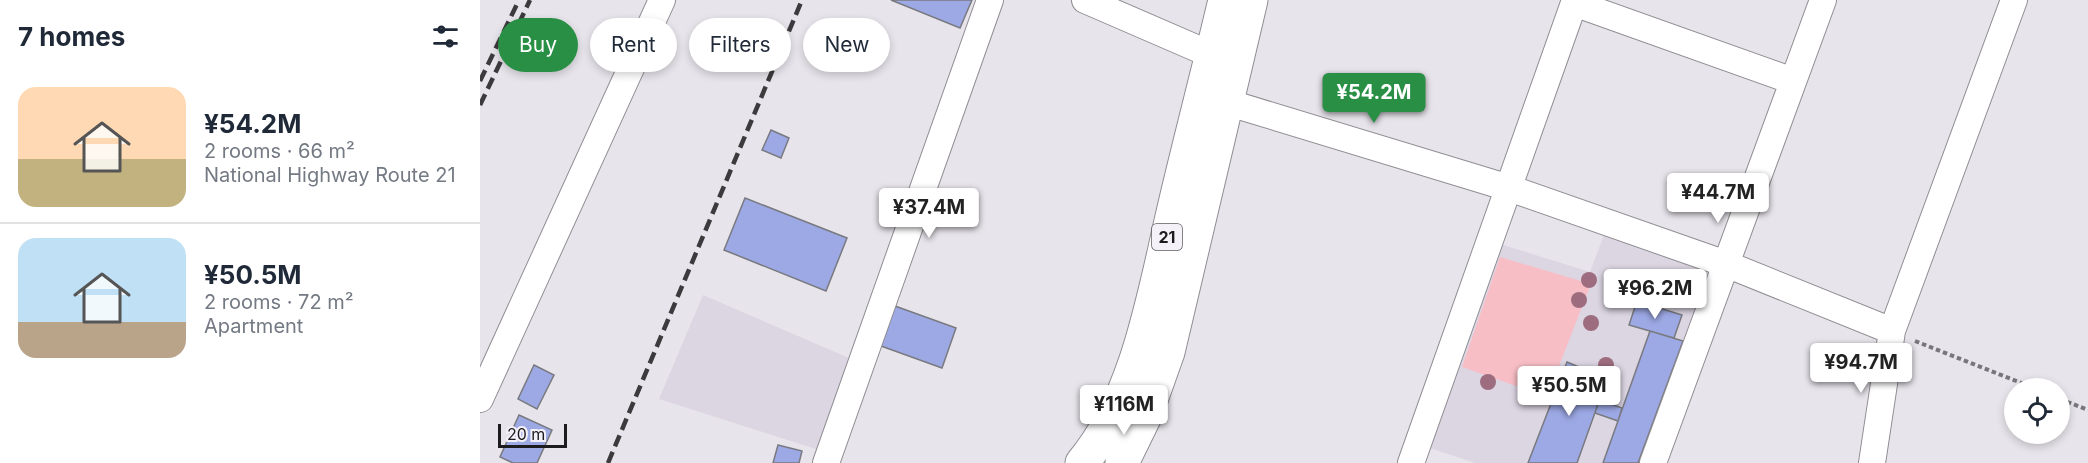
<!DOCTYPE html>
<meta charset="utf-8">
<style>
:root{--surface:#fff;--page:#f6f6f7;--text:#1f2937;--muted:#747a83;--line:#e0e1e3;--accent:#288f45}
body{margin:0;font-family:Inter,sans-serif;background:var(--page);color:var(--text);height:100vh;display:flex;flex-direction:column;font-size:22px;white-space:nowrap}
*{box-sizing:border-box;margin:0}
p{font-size:20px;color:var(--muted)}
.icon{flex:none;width:33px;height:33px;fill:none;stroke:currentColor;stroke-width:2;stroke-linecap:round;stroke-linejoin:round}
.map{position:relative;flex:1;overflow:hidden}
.details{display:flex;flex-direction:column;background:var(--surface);width:480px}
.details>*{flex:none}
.banner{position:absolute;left:18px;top:18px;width:570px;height:54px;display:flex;gap:12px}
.fabs{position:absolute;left:1524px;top:378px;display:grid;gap:12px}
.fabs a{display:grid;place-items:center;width:66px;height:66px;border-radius:50%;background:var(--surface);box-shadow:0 3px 9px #0003;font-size:30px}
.scale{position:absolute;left:18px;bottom:15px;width:69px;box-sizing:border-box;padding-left:6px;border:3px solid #1c1b1d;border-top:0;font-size:16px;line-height:21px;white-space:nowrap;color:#1c1b1d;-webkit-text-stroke:4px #f4f1f8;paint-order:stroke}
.price{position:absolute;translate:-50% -51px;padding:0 14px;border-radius:6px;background:#fff;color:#222;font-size:20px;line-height:39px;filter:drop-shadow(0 2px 3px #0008)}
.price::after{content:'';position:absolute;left:50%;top:36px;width:18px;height:14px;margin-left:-9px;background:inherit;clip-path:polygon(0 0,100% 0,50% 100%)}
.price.on{background:var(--accent);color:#fff}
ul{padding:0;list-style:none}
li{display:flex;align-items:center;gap:18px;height:150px;padding:0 18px}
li+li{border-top:2px solid var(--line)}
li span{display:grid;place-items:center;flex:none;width:168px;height:120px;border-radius:18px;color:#555}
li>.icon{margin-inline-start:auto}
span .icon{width:72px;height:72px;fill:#fffc;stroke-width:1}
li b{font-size:26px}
h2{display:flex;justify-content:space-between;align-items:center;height:72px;padding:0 18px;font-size:26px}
.chip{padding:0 21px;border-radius:27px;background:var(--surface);box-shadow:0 3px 9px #0003;font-size:21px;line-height:54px}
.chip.on{background:var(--accent);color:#fff}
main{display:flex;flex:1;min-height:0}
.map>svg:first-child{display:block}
.built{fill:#dcd6e3}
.green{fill:#f8bec6}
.building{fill:#9da9e5;stroke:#797a80;stroke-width:1.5}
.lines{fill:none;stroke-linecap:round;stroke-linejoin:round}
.minor-casing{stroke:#908d93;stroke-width:28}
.highway-casing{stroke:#908d93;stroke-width:35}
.path{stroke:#78767b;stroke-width:4;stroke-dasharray:4.5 3;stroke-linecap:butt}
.minor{stroke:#fff;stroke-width:26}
.highway{stroke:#fff;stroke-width:33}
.rail{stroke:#3c3a3d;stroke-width:4.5;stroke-dasharray:12 6;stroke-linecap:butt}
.tree{fill:#9d6d7f}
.labels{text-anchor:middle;stroke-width:5;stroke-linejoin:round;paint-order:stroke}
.shield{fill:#f4f1f8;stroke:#5d5b5f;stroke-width:1.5}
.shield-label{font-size:16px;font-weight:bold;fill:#1c1b1d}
</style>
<main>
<section class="details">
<h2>7 homes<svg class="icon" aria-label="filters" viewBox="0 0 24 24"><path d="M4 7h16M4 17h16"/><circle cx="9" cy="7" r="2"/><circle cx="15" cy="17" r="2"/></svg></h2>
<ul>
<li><span style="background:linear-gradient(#ffd9b3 60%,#c2b280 0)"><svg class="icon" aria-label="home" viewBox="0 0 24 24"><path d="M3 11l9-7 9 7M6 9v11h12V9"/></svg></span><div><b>¥54.2M</b><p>2 rooms · 66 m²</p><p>National Highway Route 21</p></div></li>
<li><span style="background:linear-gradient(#bfe0f5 70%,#b9a48a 0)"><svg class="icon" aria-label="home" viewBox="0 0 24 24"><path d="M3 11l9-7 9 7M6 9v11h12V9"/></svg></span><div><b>¥50.5M</b><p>2 rooms · 72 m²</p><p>Apartment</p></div></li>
</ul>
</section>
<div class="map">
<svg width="1608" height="463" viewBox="0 0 1608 463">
<rect width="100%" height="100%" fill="#e7e4eb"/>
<path class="built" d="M 1127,227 L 1234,265 L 1163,463 L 995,463 L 944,446 L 1017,243 L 1110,272 Z
M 223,295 L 369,358 L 339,450 L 179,399 Z"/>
<path class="green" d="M 1020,257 L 1111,284 L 1067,397 L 982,367 Z"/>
<path class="building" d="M 411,0 L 492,0 L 480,28 Z
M 291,130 L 309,138 L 301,158 L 282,150 Z
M 265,198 L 367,238 L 346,291 L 244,250 Z
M 1157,301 L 1202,315 L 1194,338 L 1149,325 Z
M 415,306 L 476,328 L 462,368 L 401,346 Z
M 1170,331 L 1203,341 L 1158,463 L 1123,463 Z
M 1087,362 L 1127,379 L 1097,463 L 1048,463 Z
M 54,365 L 74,375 L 57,409 L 38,399 Z
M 1119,400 L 1142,408 L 1138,421 L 1115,413 Z
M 39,415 L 72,430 L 57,463 L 33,463 L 20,457 Z
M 298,445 L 322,451 L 319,463 L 293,463 Z"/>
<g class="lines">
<defs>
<path id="minor" d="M 605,0 L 732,55
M 746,102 L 1029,188 L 1246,264 L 1412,331
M 0,399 L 182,0
M 346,463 L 510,0
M 931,463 L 1094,3 L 1313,81
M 1173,463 L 1343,0
M 1392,463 L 1412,331 L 1534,0"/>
<path id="highway" d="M 602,463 C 659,395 675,288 695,204 C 711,136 729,68 745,0
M 642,463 L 666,414 L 688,352 L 771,0"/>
</defs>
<use href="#minor" class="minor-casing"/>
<use href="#highway" class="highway-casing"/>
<path class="path" d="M 1435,341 L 1554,388
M 1580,399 L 1608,410"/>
<use href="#minor" class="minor"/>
<use href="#highway" class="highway"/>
<path class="rail" d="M 0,81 L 39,0
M 0,105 L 50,0
M 128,463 L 322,0"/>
</g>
<g class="tree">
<circle cx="1109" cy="280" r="8"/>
<circle cx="1099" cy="300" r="8"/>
<circle cx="1111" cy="323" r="8"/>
<circle cx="1126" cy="365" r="8"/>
<circle cx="1008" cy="382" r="8"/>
</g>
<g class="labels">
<rect class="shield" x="672" y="224" width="30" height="26" rx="4.5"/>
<g class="shield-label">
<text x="687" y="243">21</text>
</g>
</g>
</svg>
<div class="fabs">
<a><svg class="icon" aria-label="locate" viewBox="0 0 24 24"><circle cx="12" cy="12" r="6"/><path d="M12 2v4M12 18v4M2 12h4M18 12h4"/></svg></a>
</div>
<div class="scale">20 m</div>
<b class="price on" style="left:894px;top:124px">¥54.2M</b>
<b class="price" style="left:1238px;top:224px">¥44.7M</b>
<b class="price" style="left:449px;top:239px">¥37.4M</b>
<b class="price" style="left:1175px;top:320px">¥96.2M</b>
<b class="price" style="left:1381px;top:394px">¥94.7M</b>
<b class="price" style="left:1089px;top:417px">¥50.5M</b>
<b class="price" style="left:644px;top:436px">¥116M</b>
<div class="banner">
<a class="chip on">Buy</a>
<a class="chip">Rent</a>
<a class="chip">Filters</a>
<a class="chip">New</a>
</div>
</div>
</main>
